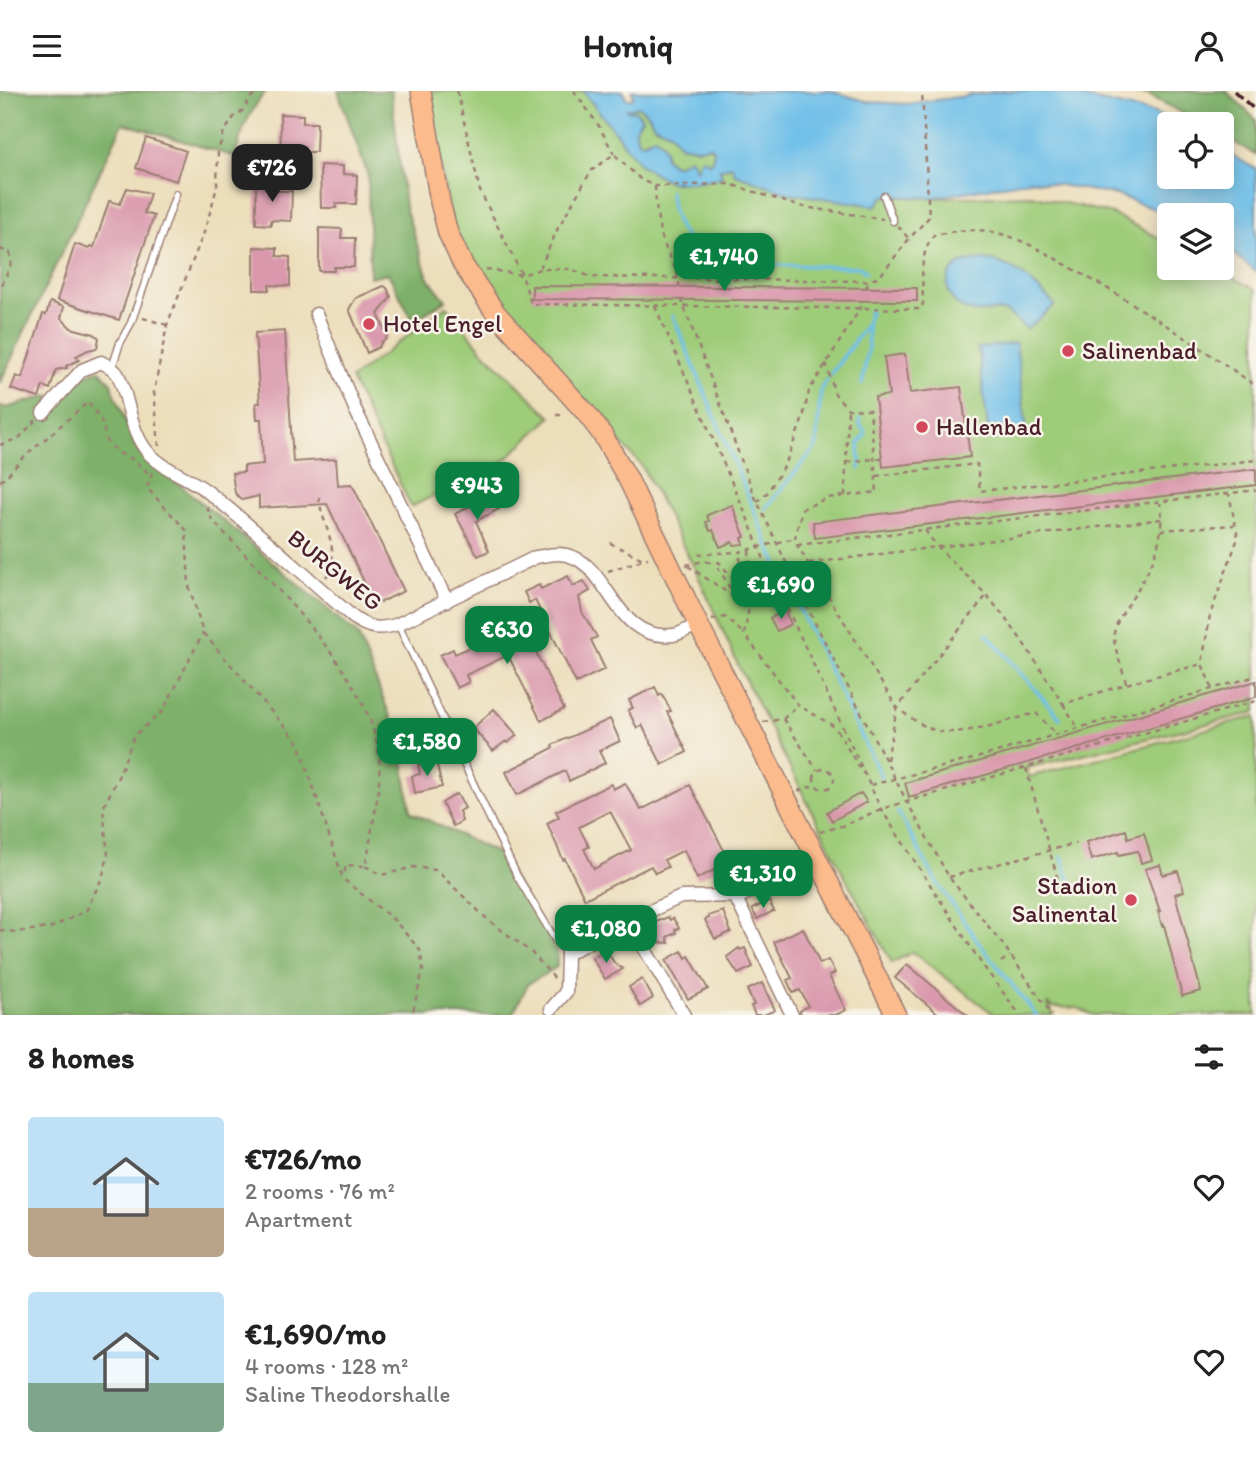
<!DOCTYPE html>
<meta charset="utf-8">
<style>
:root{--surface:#fff;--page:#f2f2f2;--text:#222;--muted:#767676;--accent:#0b8043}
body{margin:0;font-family:Itim,sans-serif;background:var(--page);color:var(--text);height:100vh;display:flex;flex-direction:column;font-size:26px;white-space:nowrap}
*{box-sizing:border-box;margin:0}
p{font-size:23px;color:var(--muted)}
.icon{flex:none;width:38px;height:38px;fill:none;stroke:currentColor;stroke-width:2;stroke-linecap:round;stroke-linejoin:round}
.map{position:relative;height:924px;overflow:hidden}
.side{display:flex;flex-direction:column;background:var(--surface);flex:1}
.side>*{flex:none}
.tools{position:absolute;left:1157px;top:21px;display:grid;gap:14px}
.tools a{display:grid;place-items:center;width:77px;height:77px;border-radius:7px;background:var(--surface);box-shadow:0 4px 18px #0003;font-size:35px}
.price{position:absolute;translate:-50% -60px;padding:0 16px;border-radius:14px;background:var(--accent);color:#fff;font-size:23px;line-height:46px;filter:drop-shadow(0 2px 4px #0008)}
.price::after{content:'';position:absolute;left:50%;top:42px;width:21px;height:16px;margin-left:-10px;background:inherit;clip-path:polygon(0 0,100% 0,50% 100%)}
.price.current{background:#222;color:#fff}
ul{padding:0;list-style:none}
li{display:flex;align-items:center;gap:21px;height:175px;padding:0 28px}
li span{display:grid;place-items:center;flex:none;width:196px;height:140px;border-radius:7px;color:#555}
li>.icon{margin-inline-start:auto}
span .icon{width:84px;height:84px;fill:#fffc;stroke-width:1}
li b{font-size:30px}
h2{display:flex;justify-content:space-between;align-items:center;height:84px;padding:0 28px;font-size:30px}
header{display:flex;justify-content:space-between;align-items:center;height:91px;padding:0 28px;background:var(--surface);font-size:32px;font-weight:700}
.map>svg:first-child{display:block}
.green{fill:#9ecc79;stroke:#747652;stroke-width:2}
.forest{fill:#7eb069;stroke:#64684a;stroke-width:2}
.water{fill:#6ebfe9;stroke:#5c6f8a;stroke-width:2;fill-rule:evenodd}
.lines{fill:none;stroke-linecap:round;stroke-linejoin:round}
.stream{stroke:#6ebfe9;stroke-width:3.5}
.building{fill:#da98ad;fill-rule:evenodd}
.service-casing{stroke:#9b7e73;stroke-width:9}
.minor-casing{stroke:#9b7e73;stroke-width:15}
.primary-casing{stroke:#9b7e73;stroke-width:22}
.path{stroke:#9b7e73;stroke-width:2.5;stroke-dasharray:5 5;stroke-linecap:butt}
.service{stroke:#fff;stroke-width:6}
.minor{stroke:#fff;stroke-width:12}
.primary{stroke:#fbbb8d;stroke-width:19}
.rail{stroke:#4a1f2b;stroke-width:3.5;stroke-dasharray:10 5;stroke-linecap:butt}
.poi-dot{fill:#d1495b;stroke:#f7f3e8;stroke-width:2.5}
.labels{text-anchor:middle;stroke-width:5;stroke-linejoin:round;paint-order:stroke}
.poi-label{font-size:24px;fill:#4a1f2b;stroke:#f7f3e8;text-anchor:start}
.street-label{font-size:24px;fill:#4a1f2b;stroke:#f7f3e8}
</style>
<header><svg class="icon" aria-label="menu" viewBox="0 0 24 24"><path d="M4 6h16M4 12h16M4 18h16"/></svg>Homiq<svg class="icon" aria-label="person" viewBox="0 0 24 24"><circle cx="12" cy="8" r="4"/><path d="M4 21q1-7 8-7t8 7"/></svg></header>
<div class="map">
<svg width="1256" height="924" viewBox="0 0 1256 924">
<rect width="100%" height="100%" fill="#f7f3e8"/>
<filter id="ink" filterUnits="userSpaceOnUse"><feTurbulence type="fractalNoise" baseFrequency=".0143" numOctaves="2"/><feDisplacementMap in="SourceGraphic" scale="14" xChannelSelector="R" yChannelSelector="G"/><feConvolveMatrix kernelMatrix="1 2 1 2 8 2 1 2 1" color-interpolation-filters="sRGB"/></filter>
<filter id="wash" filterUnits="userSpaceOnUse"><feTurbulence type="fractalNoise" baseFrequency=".00686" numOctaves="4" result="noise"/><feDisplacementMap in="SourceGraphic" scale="28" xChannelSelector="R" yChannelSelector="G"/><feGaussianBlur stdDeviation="1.57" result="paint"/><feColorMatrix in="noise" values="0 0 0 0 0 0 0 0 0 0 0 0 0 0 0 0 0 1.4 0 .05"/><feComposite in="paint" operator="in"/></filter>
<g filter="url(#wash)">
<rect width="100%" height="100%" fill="#ecdebb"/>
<path class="green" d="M 426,0 L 583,0 L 641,74 L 670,91 L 675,88 L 677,91 C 693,92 707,90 722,86 L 720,78 L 732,75 L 884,105 L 932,107 L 1031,104 L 1112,123 L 1169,152 L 1169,177 L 1216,177 L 1256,199 L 1256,621 L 1026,677 L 1029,686 L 1256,625 L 1256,924 L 1093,924 L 1078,917 L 1052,916 L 1047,912 L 1054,924 L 995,924 L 912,861 L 892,872 L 844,784 L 739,576 L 695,478 L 642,375 L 501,218 L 453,140 Z
M 638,15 L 649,24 L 654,34 L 670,41 L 680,54 L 696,57 L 710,55 L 714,60 L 712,70 L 698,77 L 682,72 L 674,74 L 665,67 L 666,63 L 648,48 L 642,52 L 638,50 L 635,38 L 642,27 L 640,23 L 625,18 Z
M 447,215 L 482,259 L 551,326 L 503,371 L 411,416 L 351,288 Z"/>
<path class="forest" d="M 0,0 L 266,0 C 251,19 239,42 236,66 L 123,32 L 0,292 Z
M 338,0 L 391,0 L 405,116 L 428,187 L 446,209 L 413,230 L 388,182 L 370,186 L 368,85 Z
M 1119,0 L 1226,0 L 1256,29 L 1256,64 L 1222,44 L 1222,33 L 1202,33 L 1149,4 Z
M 100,279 L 110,290 L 137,359 L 243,446 L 358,544 L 400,650 L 411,721 L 497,762 L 557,857 L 557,876 L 528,893 L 512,924 L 0,924 L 0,314 L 6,317 L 47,305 L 60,310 L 87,283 Z"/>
<path class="water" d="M 583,0 L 623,0 L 627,8 L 632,8 L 634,6 L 632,0 L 831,0 L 869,11 L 907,13 L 1001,0 L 1042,0 L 1064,2 L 1155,22 L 1175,33 L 1169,33 L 1169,86 L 1222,86 L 1222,59 L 1256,78 L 1256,181 L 1222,153 L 1222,124 L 1170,124 L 1117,104 L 1031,89 L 932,107 L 884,105 L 876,115 L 788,102 L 735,83 L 732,75 L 720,78 L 722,86 C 707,90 693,92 677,91 L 676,88 L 675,92 L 670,91 L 641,74 ZM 638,15 L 649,24 L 654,34 L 670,41 L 680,54 L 697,57 L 710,55 L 714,60 L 712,70 L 709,72 L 705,68 L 699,69 L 698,77 L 694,77 L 695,73 L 689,67 L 678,74 L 674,74 L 665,67 C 666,56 663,49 653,46 L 644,52 L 638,50 L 635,38 L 642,27 L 636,20 L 625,19 Z
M 982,169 C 1013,170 1034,193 1055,214 L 1027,238 L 1007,221 C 995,217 982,224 969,220 C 950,214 939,191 956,176 C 963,170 973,170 982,169 Z
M 1016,252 L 1027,342 L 989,347 L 978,257 Z"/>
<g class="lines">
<path class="stream" d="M 670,100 C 672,141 693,162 732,173 L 859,176 L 866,181
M 673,225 L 771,460 L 881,685
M 831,283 L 867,233 L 870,220
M 862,293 L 868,257 L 867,233
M 860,328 L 860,335 L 865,340 L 865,344 L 859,352 L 860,378
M 765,418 L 816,356 L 821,298 L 827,288
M 987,543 L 1060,627
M 898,721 L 936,790 L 982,856 L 1036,924
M 1062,766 L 1071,796 L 1069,798"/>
</g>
<g id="blocks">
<path class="building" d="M 280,23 L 303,24 L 303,32 L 317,32 L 316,61 L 295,61 L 295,66 L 281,65 Z
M 146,47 L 186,60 L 176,90 L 136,77 Z
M 320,74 L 343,75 L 343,83 L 357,84 L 356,113 L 336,113 L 336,117 L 321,117 Z
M 256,91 L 279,92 L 278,100 L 292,100 L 291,130 L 271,129 L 271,134 L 256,133 Z
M 127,97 L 150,102 L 144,122 L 154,125 L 119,229 L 57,209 L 75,153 L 89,158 L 90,155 L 94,156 L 109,110 L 120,113 Z
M 319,137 L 342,138 L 341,147 L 355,147 L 354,176 L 334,176 L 334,180 L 319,180 Z
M 254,156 L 277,157 L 277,165 L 290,166 L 290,195 L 269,194 L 269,199 L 254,199 Z
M 384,195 L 387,197 L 391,206 L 378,223 L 387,244 L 386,248 L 382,250 L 379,256 L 367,262 L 349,218 L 356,207 Z
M 532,195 L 917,197 L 917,210 L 532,208 Z
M 50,211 L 64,216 L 61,227 L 71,237 L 94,243 L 99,247 L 97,257 L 88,259 L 76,265 L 79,269 L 66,275 L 67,277 L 56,279 L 50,298 L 43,295 L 39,307 L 11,298 L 16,285 L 22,287 L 43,223 L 46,224 Z
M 285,240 L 293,371 L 336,368 L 338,394 L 351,393 L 355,399 L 404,500 L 375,514 L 327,413 L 259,417 L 259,405 L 242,409 L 235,402 L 232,382 L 244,381 L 244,375 L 263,373 L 261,328 L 257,328 L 256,312 L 260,312 L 255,242 Z
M 905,263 L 910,302 L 961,296 L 970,366 L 883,376 L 875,306 L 889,304 L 884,266 Z
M 1256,378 L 1256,394 L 815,447 L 813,431 Z
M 491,404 L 499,418 L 476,430 L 489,460 L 478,465 L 455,423 Z
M 732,414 L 745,446 L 742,447 L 744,453 L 734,454 L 732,451 L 720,456 L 713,439 L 710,440 L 706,431 L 709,430 L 707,424 Z
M 568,485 L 573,495 L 584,490 L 590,500 L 579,506 L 582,521 L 597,546 L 591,549 L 605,578 L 576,592 L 535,509 L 529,512 L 524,501 L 539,494 L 541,498 Z
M 785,520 L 791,533 L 777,540 L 770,527 Z
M 522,533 L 564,618 L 541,630 L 508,564 L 466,584 L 469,591 L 457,597 L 440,564 L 453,558 L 455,563 L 473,555 L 468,547 L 479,541 L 482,547 L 494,541 L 496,545 Z
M 1256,590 L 1256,606 L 909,706 L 905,692 Z
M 655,596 L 659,605 L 662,603 L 671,620 L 667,621 L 687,661 L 662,674 L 642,634 L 637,637 L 628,619 L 633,617 L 629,609 Z
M 494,618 L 517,644 L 508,652 L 506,650 L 493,660 L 473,637 Z
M 610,628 L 620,650 L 599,660 L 605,672 L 569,690 L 565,680 L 517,704 L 506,681 L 553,657 L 552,654 Z
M 436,670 L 442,696 L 415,702 L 412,685 L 420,683 L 418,673 Z
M 625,692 L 641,719 L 690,694 L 730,771 L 697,788 L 684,759 L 664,769 L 668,776 L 655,782 L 651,775 L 585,808 L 565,768 L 563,769 L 547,732 L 559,726 L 556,720 L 611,693 L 613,698 ZM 610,720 L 631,759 L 594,778 L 584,758 L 589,756 L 579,736 Z
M 861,702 L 867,711 L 832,730 L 827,721 Z
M 457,703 L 465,717 L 459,720 L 462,730 L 453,735 L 442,712 Z
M 1126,739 L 1128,747 L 1144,742 L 1152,769 L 1141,772 L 1138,760 L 1119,764 L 1118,761 L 1091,769 L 1086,751 Z
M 1160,774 L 1163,784 L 1178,780 L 1184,800 L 1175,803 L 1201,900 L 1182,905 L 1164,834 L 1162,835 L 1158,820 L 1160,820 L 1145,778 Z
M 769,810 L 774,820 L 757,828 L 752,818 Z
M 723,820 L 731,841 L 715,848 L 705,829 L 709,827 L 708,825 Z
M 668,826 L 670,829 L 673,827 L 679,837 L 675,839 L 676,842 L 667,846 L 669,852 L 654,851 L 649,846 L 648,838 L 651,833 Z
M 803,837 L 820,873 L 828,869 L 835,882 L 829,885 L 846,919 L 836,924 L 801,924 L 800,920 L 808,915 L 800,899 L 793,902 L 787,889 L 792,887 L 774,851 Z
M 739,857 L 740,859 L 745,857 L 753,876 L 738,883 L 727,866 Z
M 606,859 L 615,873 L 623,878 L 605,888 L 592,867 Z
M 682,860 L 686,867 L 689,865 L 708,898 L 688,908 L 666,869 Z
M 907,873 L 967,924 L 940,924 L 895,887 Z
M 642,888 L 653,907 L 640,915 L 629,896 Z
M 762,892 L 775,919 L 764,924 L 755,924 L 751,915 L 754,914 L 747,899 Z"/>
</g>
</g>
<g filter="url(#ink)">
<use href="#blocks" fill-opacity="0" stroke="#9b7e73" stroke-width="2"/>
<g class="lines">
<defs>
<path id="service" d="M 884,105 L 893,130
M 112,277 L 120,252 L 131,232 L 176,103
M 398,533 L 517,785 L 556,850 L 567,863"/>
<path id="minor" d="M 316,223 L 355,318 L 447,510
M 43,322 L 82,279 L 101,271 C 108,275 114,277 118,284 C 129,306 129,337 146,359 C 161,378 189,386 208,401 C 258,440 305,485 354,527 C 369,538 380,539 398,533 L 536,466 C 543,465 551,463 558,463 C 611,464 609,551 673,544 C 681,543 690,537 698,533
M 736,807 L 792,924
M 628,830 L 684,924
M 551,918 L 566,901 L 567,863 L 628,830 L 681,806 L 741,805 L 818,767"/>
<path id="primary" d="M 421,0 L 440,111 L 448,142 L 463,174 L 495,221 L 587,323 L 602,343 L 628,388 L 698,533 L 896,924"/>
</defs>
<use href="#service" class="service-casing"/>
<use href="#minor" class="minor-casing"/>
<use href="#primary" class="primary-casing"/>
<path class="path" d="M 457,0 L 480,100 L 522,184 L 531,213 L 921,218 L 923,213 C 923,188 918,164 934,144 C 954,140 972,137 993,141 C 1023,147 1049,164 1075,179 C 1138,214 1197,254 1256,295
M 574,0 L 599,35 L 614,63
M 655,95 C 656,114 657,132 663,150 C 668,166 679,178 679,196
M 898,135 L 909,148
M 0,158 L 10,162 L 12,171 L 0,199
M 540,177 L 558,137 L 591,80 L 614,63 L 641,89 L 655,95 L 730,93 L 798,115 L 883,128
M 486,178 L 522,184 L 540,178 L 571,178 L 591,186 L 869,190 L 880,185 L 909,148 L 929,126 L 922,0
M 866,197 L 869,190
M 681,208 L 755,406 L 811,524 L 907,711 L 949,786 L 1004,855 L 1052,924
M 655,215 L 749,431 L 759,457 L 881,718 L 981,872 L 1020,924
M 143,227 L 167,234
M 826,272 L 835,303 L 848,318 L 870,319 L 877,401 L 827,407 L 802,418 L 795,447 L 797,454 L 897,617 C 910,626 929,641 945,641 C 975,642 1008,629 1036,622 L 1056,643
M 556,324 L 566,324
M 0,354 L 19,347 L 36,329
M 159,355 L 154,301 L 167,234 L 205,139 L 217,96 L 218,61 L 223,43 L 234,26 L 246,17 L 248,8 L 260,0
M 847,371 L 882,367
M 152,381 L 147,397 L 186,439 L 189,495 L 203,542 L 299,652 L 343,788 L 394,829 L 420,859 L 423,878 L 412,924
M 876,385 L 977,373 L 980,400 L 1256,369
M 0,390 L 5,387 L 22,368 L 88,311 L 101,328 L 107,351 L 119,362 L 132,368 L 151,384
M 845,405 L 848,318
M 319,406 C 321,432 343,461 326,486
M 757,411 L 767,402 L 785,374 L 803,327 L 809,300 L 861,216 L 863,209
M 207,416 L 212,429 C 264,484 368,583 378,659 C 382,683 377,710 373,733 C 370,747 369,762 365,775 L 346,774 L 344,785
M 925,439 C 942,465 967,483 988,506 C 1017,539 1039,576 1063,613 L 1126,593 L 1202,573
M 1161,439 L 1234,434
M 610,452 L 643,468 L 648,467
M 797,454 L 1256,399
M 749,459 C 751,488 751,515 744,543 L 798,614 L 835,636 L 863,683
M 698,463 L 739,461 L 795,447
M 809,472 L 1162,428
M 686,474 L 704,470 L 716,473
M 688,475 L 731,504 L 733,502 L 716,473 L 719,471 L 743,500 L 745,498 L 739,461
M 608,480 L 642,469
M 712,529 L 725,526 L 744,543
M 1126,592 C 1123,579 1113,555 1114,543 C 1115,531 1125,519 1131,509 C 1151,478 1166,449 1160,412
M 1212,597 L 1202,573 L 1210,524 L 1238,447 L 1229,403
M 1063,613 L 1078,637
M 783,628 L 798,614
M 763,631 L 783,628 L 817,679
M 887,669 L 897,617 L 986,505
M 1026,677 L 1060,796
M814 688a10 10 0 1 1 20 0a10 10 0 1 1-20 0Z
M 871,694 L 973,668 L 1256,585
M 798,700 L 815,694
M 820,741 L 845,734 L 881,718 L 1256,610
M 365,775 L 382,784 L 414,776 L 436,779 L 488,829 L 532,862 L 555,888
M 949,786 L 1077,752
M 0,839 L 15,841 L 50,837 L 86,820 L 102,787 L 108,765 L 103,717 L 120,682 L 134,645 L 163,620 L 203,542
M 1001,871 L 1010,865"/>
<use href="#service" class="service"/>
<use href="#minor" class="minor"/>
<use href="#primary" class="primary"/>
<path class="rail" d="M 1234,0 L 1256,20"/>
</g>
</g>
<g class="poi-dot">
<circle cx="369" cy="233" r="7"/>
<circle cx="1068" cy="260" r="7"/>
<circle cx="922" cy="336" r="7"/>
<circle cx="1131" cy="809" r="7"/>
</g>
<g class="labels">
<g class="poi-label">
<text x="383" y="241">Hotel Engel</text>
<text x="1082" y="268">Salinenbad</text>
<text x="936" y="344">Hallenbad</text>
<text x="1117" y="803" text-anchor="end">Stadion<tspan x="1117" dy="28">Salinental</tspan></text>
</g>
<g class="street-label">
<text transform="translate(335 479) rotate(39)" y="8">BURGWEG</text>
</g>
</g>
</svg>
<div class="tools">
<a><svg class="icon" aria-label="locate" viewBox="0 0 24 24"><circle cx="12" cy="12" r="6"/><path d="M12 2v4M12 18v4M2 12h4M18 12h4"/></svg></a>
<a><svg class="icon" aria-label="layers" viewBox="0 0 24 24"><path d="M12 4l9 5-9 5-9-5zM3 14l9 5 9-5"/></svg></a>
</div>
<b class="price current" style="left:272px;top:113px">€726</b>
<b class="price" style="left:724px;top:202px">€1,740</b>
<b class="price" style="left:477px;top:431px">€943</b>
<b class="price" style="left:781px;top:530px">€1,690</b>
<b class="price" style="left:507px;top:575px">€630</b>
<b class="price" style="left:427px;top:687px">€1,580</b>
<b class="price" style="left:763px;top:819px">€1,310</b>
<b class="price" style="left:606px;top:874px">€1,080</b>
</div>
<section class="side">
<h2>8 homes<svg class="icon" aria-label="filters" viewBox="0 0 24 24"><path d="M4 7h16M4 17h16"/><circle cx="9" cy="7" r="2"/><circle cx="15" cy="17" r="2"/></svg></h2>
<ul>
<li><span style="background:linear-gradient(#bfe0f5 65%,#b9a48a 0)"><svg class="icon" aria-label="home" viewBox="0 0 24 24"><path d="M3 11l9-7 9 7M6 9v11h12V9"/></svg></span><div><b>€726/mo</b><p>2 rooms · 76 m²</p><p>Apartment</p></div><svg class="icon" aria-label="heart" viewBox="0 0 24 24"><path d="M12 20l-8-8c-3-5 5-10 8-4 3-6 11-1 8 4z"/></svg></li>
<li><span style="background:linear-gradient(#bfe0f5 65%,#7fa58c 0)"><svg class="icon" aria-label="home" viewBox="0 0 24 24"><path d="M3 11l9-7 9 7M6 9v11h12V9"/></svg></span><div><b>€1,690/mo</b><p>4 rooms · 128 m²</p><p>Saline Theodorshalle</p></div><svg class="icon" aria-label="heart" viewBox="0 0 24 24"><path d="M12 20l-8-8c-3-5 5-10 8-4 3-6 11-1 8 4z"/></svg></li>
</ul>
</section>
